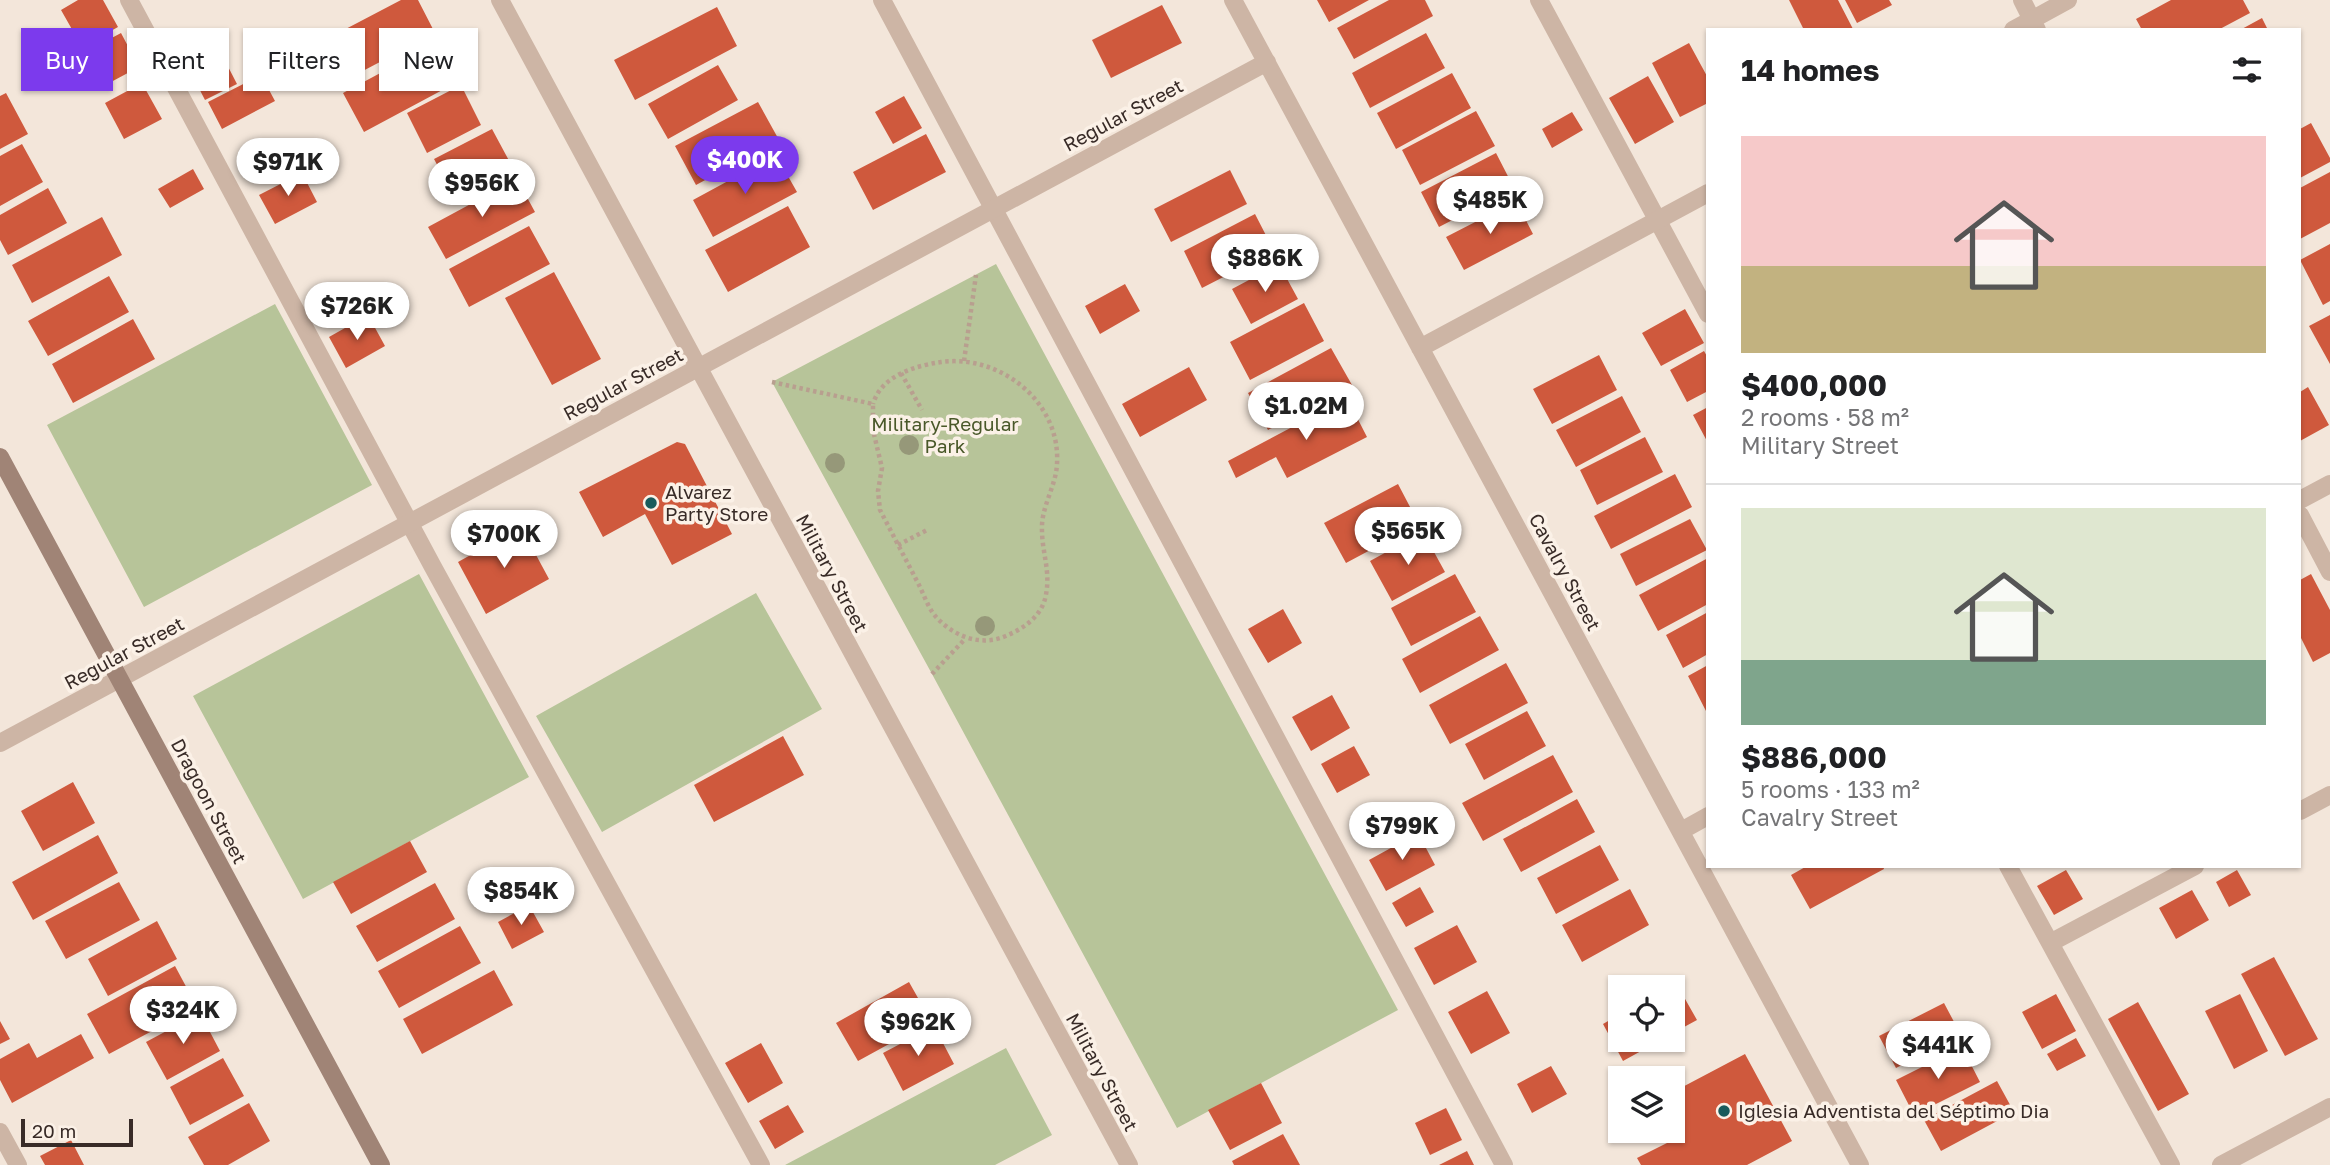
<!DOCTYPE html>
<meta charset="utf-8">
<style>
:root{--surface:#fff;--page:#f6f6f6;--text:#202124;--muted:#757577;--line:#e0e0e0;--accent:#7c3aed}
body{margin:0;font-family:"Golos Text",sans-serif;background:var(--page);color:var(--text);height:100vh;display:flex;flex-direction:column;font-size:26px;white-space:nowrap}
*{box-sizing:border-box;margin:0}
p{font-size:23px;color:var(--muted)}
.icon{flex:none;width:38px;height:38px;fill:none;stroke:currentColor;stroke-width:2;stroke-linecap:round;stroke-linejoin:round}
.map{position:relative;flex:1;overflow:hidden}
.sheet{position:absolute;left:1706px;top:28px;width:595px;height:840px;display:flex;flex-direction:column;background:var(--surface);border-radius:0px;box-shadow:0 2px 5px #0004}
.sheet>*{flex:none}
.top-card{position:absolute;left:21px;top:28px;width:665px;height:63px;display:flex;gap:14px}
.tools{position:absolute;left:1608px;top:975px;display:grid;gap:14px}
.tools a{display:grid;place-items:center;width:77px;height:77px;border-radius:0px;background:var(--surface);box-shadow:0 2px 5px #0004;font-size:35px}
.scale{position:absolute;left:21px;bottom:18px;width:112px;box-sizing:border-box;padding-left:7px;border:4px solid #382b27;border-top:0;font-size:19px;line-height:24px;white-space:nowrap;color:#382b27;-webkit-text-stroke:5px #fbf1e7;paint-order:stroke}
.price{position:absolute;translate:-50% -60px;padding:0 16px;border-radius:24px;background:#fff;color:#222;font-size:23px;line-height:46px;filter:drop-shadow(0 2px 4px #0008)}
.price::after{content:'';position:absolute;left:50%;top:42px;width:21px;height:16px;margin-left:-10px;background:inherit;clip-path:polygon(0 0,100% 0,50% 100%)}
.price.active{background:var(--accent);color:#fff}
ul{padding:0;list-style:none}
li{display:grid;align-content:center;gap:14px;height:371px;padding:0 35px}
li+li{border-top:2px solid var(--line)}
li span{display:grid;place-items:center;height:217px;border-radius:0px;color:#555}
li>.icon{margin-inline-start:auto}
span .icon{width:126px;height:126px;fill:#fffc;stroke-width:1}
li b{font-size:30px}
h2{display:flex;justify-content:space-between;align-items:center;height:84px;padding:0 35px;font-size:30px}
.chip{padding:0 24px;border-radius:0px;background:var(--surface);box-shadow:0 2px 5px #0004;font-size:24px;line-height:63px}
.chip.active{background:var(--accent);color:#fff}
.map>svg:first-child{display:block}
.green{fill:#b7c499}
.building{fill:#cf593d}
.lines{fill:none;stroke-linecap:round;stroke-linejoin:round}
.path{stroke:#b89f8f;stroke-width:4.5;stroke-dasharray:3.5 3.5;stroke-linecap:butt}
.lane{stroke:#cdb5a5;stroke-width:18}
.street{stroke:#cdb5a5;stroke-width:18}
.secondary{stroke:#a08476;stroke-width:18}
.tree{fill:#969879}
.poi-dot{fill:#195b5c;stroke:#fbf1e7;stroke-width:2.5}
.labels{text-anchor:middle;stroke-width:7;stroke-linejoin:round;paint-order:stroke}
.street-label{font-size:19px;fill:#382b27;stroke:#fbf1e7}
.park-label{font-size:19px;fill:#495829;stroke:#fbf1e7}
.poi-label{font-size:19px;fill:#382b27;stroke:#fbf1e7;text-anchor:start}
</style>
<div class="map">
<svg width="2330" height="1165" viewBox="0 0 2330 1165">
<rect width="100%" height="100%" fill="#f3e6da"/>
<path class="green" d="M 996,264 L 1398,1010 L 1177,1128 L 932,674 L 772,382 Z
M 275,304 L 372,485 L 144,607 L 47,425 Z
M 419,574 L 529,777 L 303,899 L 193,696 Z
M 756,593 L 822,709 L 602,832 L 536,716 Z
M 1006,1048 L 1052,1135 L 995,1165 L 785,1165 Z"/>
<path class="building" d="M 78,0 L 103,0 L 118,27 L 82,47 L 61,10 Z
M 401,0 L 418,0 L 435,33 L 340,83 L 319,43 Z
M 1317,0 L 1369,0 L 1329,22 Z
M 1389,0 L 1425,0 L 1433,16 L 1354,59 L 1337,28 Z
M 1789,0 L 1838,0 L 1853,29 L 1804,30 Z
M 1845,0 L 1889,0 L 1892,5 L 1857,23 Z
M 2171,0 L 2243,0 L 2250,13 L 2218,30 L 2142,30 L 2136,19 Z
M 1162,5 L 1182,43 L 1111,78 L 1092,40 Z
M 717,7 L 737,46 L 635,100 L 614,60 Z
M 2262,18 L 2268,30 L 2240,30 Z
M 121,33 L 139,67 L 111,82 L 93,48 Z
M 1426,33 L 1445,68 L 1370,108 L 1352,73 Z
M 442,40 L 463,79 L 364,132 L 343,93 Z
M 1689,43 L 1708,78 L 1708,103 L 1680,117 L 1652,63 Z
M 222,55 L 237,84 L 205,100 L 190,71 Z
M 718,65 L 738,100 L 668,139 L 648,104 Z
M 1452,73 L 1471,108 L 1396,149 L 1377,113 Z
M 261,75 L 275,101 L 222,129 L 208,102 Z
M 1648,76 L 1674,122 L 1635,144 L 1609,98 Z
M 142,83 L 162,119 L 124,139 L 105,103 Z
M 461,85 L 481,125 L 427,153 L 407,113 Z
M 6,93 L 28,134 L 0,149 L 0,96 Z
M 904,96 L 922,128 L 893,144 L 875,112 Z
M 758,102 L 779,140 L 696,185 L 675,146 Z
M 1476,111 L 1495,146 L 1420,185 L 1402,150 Z
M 1572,112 L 1583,130 L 1552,148 L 1542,129 Z
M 2311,123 L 2330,158 L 2330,162 L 2300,178 L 2300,129 Z
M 492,129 L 513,168 L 455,198 L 434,159 Z
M 926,134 L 946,172 L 873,210 L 853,172 Z
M 22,144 L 43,182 L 0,206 L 0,156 Z
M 1496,153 L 1514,188 L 1439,227 L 1421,192 Z
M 776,155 L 797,192 L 713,237 L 693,200 Z
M 193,169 L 204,189 L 170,208 L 158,189 Z
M 1230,170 L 1247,204 L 1171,242 L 1154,209 Z
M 2330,172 L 2330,223 L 2300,239 L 2300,188 Z
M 302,173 L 317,202 L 275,224 L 259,195 Z
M 517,179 L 535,212 L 446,259 L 428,227 Z
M 48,188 L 67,223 L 8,255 L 0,240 L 0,215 Z
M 1516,201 L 1533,234 L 1464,270 L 1446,237 Z
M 788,206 L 810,247 L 728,292 L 705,250 Z
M 1255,214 L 1274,251 L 1202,288 L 1184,251 Z
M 102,217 L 122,255 L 32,303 L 12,265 Z
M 529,226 L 550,264 L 469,307 L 449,269 Z
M 2330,244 L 2330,301 L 2323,305 L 2300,260 Z
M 1279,264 L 1298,299 L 1251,324 L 1232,289 Z
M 554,272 L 601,359 L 552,385 L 505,298 Z
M 109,276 L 129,312 L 48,356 L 28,321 Z
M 1125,284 L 1140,311 L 1100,334 L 1085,306 Z
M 1304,303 L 1324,341 L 1250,380 L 1230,342 Z
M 1685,309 L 1704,343 L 1661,366 L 1642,333 Z
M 368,315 L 385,346 L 346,368 L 329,337 Z
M 2330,315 L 2330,364 L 2309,326 Z
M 133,319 L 155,359 L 73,403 L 52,364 Z
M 1331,348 L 1352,385 L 1268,430 L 1248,393 Z
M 1704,351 L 1708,358 L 1708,391 L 1687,402 L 1670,370 Z
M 1599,355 L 1617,390 L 1552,424 L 1533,389 Z
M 1189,367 L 1207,400 L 1140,437 L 1122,404 Z
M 2308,387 L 2329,425 L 2300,441 L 2300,392 Z
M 1622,396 L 1641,432 L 1576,467 L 1556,430 Z
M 1347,398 L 1367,437 L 1287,478 L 1276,457 L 1236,478 L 1228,461 Z
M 1708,407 L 1708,443 L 1693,415 Z
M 1645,437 L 1663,472 L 1597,505 L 1580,470 Z
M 677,442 L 685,444 L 732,534 L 672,565 L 645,514 L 603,537 L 579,492 Z
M 1675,474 L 1692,507 L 1611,549 L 1594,516 Z
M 1398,484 L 1419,524 L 1346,563 L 1324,523 Z
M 1690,519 L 1707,550 L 1636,586 L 1620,554 Z
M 521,527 L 549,579 L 486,614 L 458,562 Z
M 1423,532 L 1445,572 L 1392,601 L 1370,561 Z
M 1708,558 L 1708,604 L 1658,631 L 1639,595 Z
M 1455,574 L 1476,612 L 1411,646 L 1391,608 Z
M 2311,574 L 2330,610 L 2330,653 L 2313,662 L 2300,636 L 2300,580 Z
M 1283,609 L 1302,643 L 1268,663 L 1248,629 Z
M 1708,612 L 1708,654 L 1683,668 L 1666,635 Z
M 1480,616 L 1499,650 L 1420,693 L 1402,659 Z
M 1506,663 L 1528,703 L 1450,744 L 1429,705 Z
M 1708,665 L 1708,710 L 1706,711 L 1688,676 Z
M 1332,695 L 1350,728 L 1311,751 L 1292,717 Z
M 1527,711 L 1546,746 L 1484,780 L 1465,744 Z
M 783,736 L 804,775 L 714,822 L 694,785 Z
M 1354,746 L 1370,775 L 1337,793 L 1321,764 Z
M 1553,755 L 1573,792 L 1483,841 L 1462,803 Z
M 73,782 L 95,823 L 43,851 L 21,811 Z
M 1577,799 L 1595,832 L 1521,872 L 1503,839 Z
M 1418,833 L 1435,865 L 1386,891 L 1369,860 Z
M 98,835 L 118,873 L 33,920 L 12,882 Z
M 410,841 L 427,872 L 351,914 L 333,882 Z
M 1600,845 L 1619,880 L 1556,914 L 1537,878 Z
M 1807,866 L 1883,866 L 1884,869 L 1810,909 L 1791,875 Z
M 2066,870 L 2083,899 L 2054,915 L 2037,886 Z
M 2237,870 L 2251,895 L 2229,907 L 2216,882 Z
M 119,882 L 140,920 L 66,959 L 45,921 Z
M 435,883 L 455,919 L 377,962 L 356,926 Z
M 1420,887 L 1434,912 L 1406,927 L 1392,903 Z
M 1630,889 L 1649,925 L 1582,962 L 1562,925 Z
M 2192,890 L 2209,920 L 2176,939 L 2159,908 Z
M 529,905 L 544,932 L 512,949 L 498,922 Z
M 157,921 L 177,959 L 108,996 L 88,959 Z
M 1457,925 L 1477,962 L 1434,985 L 1414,948 Z
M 460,926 L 481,963 L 399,1008 L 378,971 Z
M 2274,957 L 2318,1039 L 2285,1056 L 2241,974 Z
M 175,966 L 197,1007 L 109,1054 L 87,1014 Z
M 494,970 L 513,1005 L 422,1054 L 403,1019 Z
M 909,982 L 931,1021 L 858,1061 L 836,1023 Z
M 1676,983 L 1697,1020 L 1673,1033 L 1673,987 L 1669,987 Z
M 1487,991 L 1510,1033 L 1471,1054 L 1448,1012 Z
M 2056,994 L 2076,1031 L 2042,1049 L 2022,1012 Z
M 2240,994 L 2268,1051 L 2234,1069 L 2205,1011 Z
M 2138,1002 L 2189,1094 L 2158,1111 L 2108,1019 Z
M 1944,1003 L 1961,1035 L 1896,1068 L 1879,1036 Z
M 200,1013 L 220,1051 L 167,1080 L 146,1042 Z
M 1620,1014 L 1620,1040 L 1661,1040 L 1623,1061 L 1603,1024 Z
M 0,1021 L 10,1039 L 0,1044 Z
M 934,1026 L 954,1064 L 903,1091 L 883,1053 Z
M 81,1034 L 94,1058 L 12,1103 L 0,1080 L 0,1059 L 29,1043 L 37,1058 Z
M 2076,1038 L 2086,1056 L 2057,1071 L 2047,1054 Z
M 761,1043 L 783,1083 L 748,1103 L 725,1063 Z
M 1962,1047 L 1980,1082 L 1914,1115 L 1896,1080 Z
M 1745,1054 L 1792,1141 L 1747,1165 L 1641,1165 L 1637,1158 L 1673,1140 L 1668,1130 L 1673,1130 L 1673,1092 Z
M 223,1058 L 244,1096 L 190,1125 L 170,1087 Z
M 1551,1066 L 1567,1094 L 1532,1113 L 1517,1084 Z
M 1997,1081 L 2014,1112 L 1941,1151 L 1924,1120 Z
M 1261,1083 L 1282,1123 L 1230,1150 L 1208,1110 Z
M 249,1103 L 270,1141 L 228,1165 L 204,1165 L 188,1137 Z
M 788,1105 L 804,1132 L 775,1149 L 759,1121 Z
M 1446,1108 L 1462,1140 L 1430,1155 L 1415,1123 Z
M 1283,1134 L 1300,1165 L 1234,1165 L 1232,1161 Z
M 71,1140 L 84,1165 L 45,1165 L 40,1156 Z
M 1467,1151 L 1474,1165 L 1439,1165 Z"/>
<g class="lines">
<path class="path" d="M 964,361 L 976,275
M 901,373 L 922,410
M 772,382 L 873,404 L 873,430 L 882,468 L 878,491 L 880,510 C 893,535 906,560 919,585 C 924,595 929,610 937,618 C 956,638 983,647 1008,635 C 1024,628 1040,617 1045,599 C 1052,571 1041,553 1042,525 C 1043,504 1056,485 1057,464 C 1061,401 999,354 941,362 C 914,366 881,376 873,404
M 898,545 L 929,529
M 932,674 L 965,639"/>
<path class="lane" d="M 129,0 L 433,567 L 761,1165
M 882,0 L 1504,1165
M 1539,0 L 1708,314
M 2022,0 L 2037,30
M 2300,515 L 2330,572
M 2300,811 L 2330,795
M 2008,866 L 2171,1165
M 2050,943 L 2195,866
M 0,1132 L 18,1165"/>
<path class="street" d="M 500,0 L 1129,1165
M 1233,0 L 1860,1165
M 2013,30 L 2068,0
M 1420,348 L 1708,193
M 2300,500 L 2330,484
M 0,743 L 1267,62
M 1681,831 L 1708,816
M 2221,1165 L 2330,1107"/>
<path class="secondary" d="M 0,457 L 381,1165"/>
</g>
<g class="tree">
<circle cx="909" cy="445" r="10"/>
<circle cx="835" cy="463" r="10"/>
<circle cx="985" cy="626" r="10"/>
</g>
<g class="poi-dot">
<circle cx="651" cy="503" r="7"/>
<circle cx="1724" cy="1111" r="7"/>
</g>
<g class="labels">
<g class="street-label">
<text transform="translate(1123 115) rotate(-28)" y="7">Regular Street</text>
<text transform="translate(623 384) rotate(-28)" y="7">Regular Street</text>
<text transform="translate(1565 572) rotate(62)" y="7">Cavalry Street</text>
<text transform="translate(832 573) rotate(62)" y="7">Military Street</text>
<text transform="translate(124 653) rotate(-28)" y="7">Regular Street</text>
<text transform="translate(209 801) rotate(62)" y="7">Dragoon Street</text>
<text transform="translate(1102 1072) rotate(62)" y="7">Military Street</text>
</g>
<g class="park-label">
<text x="945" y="431">Military-Regular<tspan x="945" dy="22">Park</tspan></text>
</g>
<g class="poi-label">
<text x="665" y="499">Alvarez<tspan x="665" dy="22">Party Store</tspan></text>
<text x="1738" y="1118">Iglesia Adventista del Séptimo Dia</text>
</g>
</g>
</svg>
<div class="tools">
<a><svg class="icon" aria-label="locate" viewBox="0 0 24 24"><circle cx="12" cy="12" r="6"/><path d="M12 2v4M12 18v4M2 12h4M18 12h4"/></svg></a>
<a><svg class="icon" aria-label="layers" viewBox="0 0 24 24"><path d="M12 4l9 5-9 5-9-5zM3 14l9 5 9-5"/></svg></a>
</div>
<div class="scale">20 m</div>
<b class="price active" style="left:745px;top:196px">$400K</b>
<b class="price" style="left:288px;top:198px">$971K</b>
<b class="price" style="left:482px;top:219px">$956K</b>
<b class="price" style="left:1490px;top:236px">$485K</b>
<b class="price" style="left:1265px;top:294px">$886K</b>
<b class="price" style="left:357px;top:342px">$726K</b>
<b class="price" style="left:1306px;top:442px">$1.02M</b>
<b class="price" style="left:1408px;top:567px">$565K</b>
<b class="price" style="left:504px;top:570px">$700K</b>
<b class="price" style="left:1402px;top:862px">$799K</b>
<b class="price" style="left:521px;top:927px">$854K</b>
<b class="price" style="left:183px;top:1046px">$324K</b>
<b class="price" style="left:918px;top:1058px">$962K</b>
<b class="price" style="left:1938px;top:1081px">$441K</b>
<div class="top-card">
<a class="chip active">Buy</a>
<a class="chip">Rent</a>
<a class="chip">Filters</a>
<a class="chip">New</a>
</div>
<section class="sheet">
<h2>14 homes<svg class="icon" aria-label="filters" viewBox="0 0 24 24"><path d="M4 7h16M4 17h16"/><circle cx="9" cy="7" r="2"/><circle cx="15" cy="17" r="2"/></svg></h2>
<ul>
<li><span style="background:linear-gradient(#f6c9c9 60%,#c2b280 0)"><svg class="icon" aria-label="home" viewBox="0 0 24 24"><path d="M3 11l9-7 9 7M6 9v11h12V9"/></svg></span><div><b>$400,000</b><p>2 rooms · 58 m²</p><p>Military Street</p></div></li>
<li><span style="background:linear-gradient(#dfe7d0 70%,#7fa58c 0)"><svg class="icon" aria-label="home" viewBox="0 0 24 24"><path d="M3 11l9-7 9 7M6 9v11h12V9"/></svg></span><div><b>$886,000</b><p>5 rooms · 133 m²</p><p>Cavalry Street</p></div></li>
</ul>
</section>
</div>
